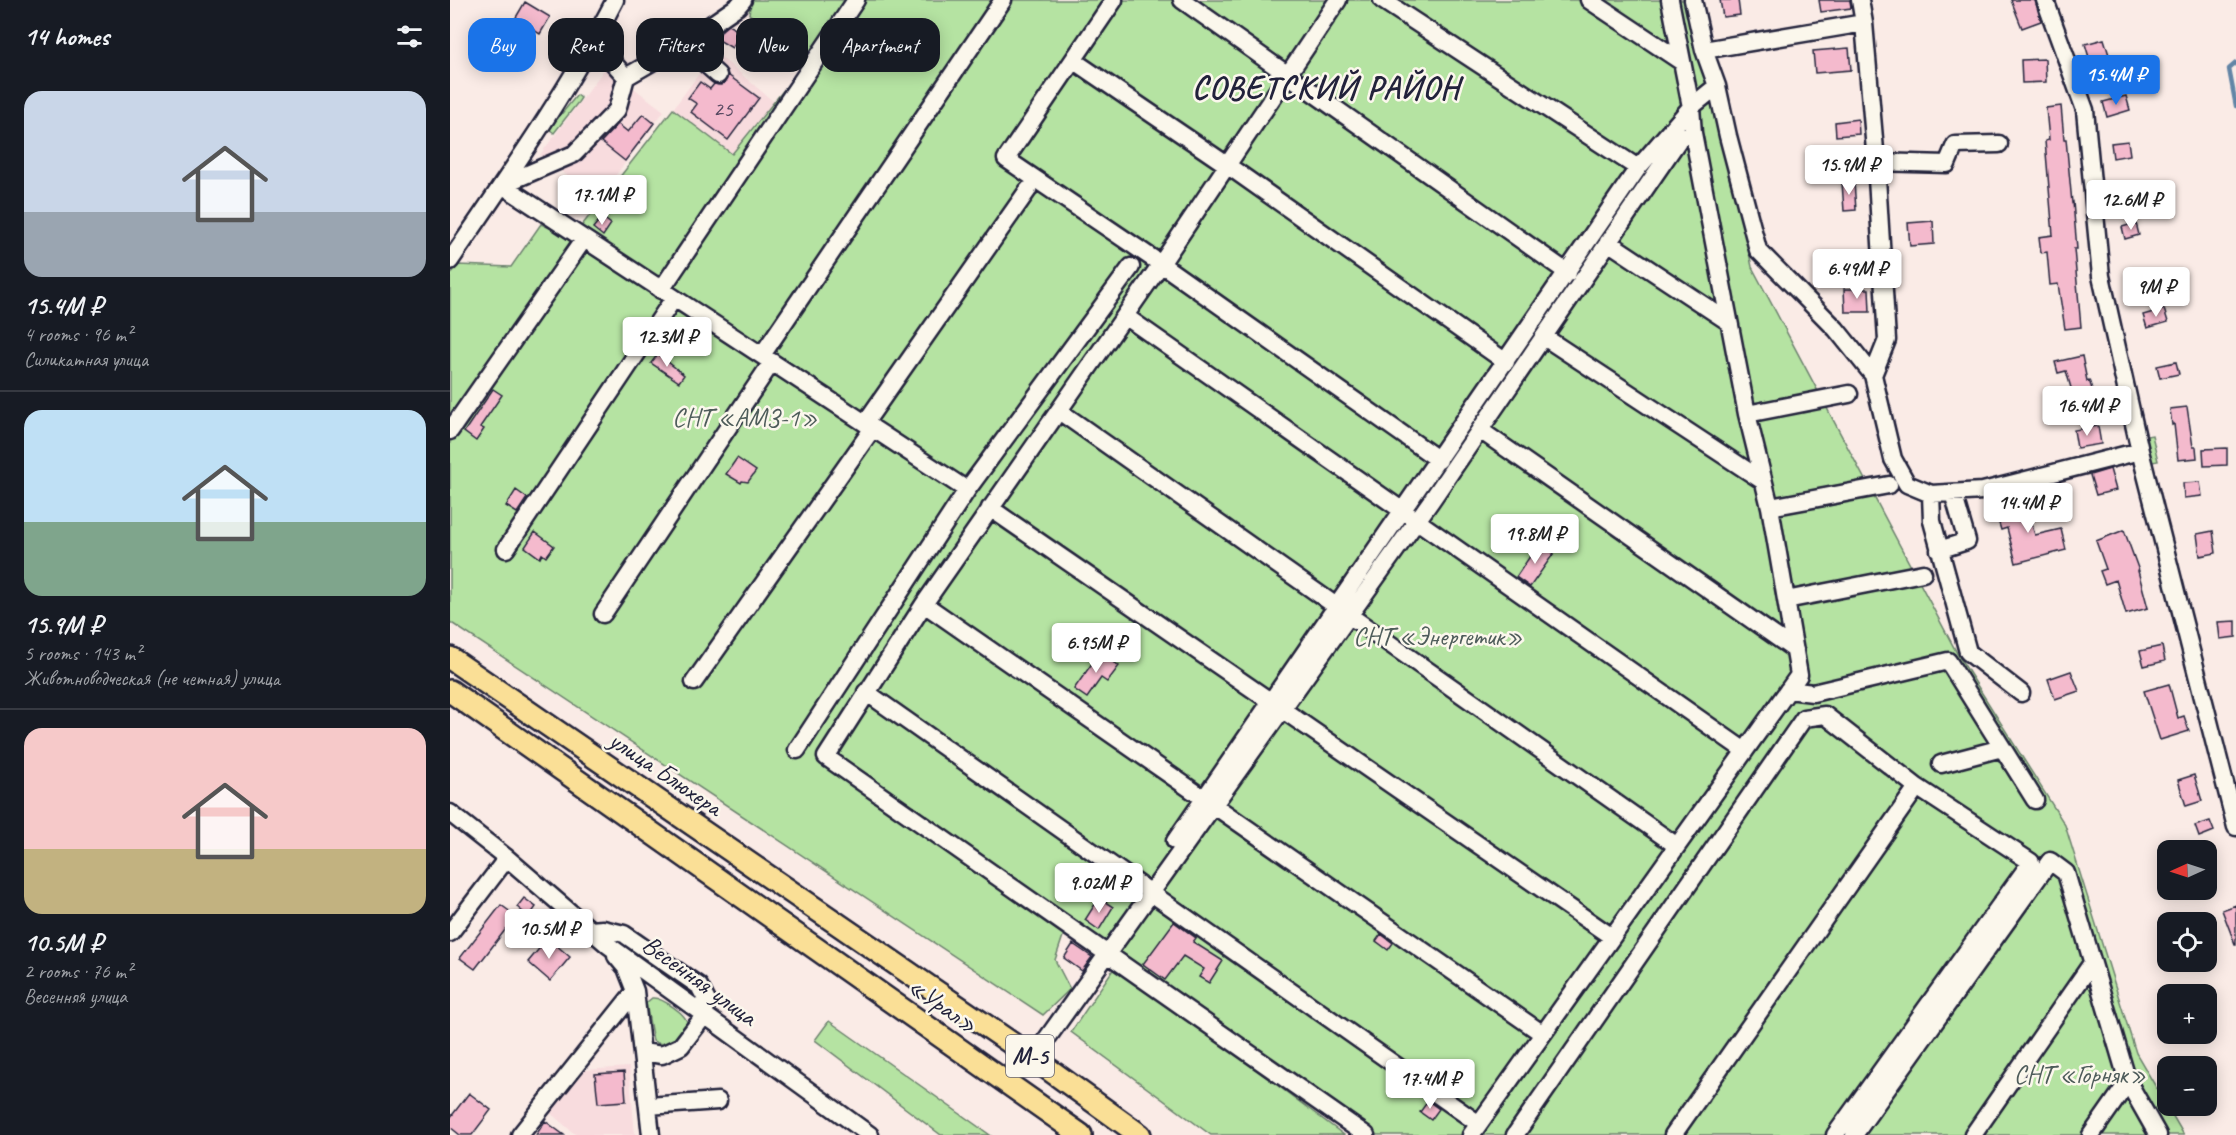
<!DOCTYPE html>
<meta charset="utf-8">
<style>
:root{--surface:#171b24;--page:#20242c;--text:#f1f3f6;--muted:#9ea1a6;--line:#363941;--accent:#1a73e8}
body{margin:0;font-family:Caveat,sans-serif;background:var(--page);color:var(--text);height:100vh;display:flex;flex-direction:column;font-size:22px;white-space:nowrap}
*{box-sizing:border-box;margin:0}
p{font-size:20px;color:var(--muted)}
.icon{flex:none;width:33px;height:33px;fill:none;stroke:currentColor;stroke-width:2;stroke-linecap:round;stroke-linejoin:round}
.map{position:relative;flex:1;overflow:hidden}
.details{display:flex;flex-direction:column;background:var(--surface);width:450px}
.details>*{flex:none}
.guide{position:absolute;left:18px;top:18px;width:570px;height:54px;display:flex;gap:12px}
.needle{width:39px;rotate:267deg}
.fabs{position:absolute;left:1707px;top:840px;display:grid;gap:12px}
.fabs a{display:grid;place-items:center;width:60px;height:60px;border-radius:12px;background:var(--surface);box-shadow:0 3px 15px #0003;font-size:30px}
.price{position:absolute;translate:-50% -51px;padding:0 14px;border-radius:6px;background:#fff;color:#222;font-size:20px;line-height:39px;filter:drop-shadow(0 2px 3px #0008)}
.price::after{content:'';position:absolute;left:50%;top:36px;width:18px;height:14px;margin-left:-9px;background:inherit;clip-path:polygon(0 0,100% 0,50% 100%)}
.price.current{background:var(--accent);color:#fff}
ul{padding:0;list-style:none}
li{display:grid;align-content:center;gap:12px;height:318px;padding:0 24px}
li+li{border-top:2px solid var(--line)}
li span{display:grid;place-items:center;height:186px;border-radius:18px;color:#555}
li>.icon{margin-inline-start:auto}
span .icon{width:108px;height:108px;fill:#fffc;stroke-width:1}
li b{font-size:26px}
h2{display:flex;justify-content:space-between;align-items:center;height:72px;padding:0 24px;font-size:26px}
.chip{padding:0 21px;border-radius:18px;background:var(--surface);box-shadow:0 3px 15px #0003;font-size:21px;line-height:54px}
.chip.current{background:var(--accent);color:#fff}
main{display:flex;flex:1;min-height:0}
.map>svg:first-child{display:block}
.built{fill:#f8dcde}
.green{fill:#b5e3a2;stroke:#6c826e;stroke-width:1.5}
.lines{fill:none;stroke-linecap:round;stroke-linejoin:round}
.stream{stroke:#6385a6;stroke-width:4.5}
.building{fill:#f4bacd;stroke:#22223b;stroke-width:1.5}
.minor-casing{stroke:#22223b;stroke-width:21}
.major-casing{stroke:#22223b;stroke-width:26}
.minor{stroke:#fbf7ec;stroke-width:16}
.major{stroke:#fadf96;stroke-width:21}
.labels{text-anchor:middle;stroke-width:5;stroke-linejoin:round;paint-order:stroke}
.number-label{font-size:22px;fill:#564860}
.shield{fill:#fbf7ec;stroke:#636270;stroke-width:1.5}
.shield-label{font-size:24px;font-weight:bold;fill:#22223b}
.park-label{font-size:26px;fill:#4e5c5a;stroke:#fbf7ec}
.street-label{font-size:26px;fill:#22223b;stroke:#fbf7ec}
.district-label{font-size:32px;font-weight:bold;letter-spacing:1.5px;fill:#22223b;stroke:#fbf7ec}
</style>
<main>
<section class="details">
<h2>14 homes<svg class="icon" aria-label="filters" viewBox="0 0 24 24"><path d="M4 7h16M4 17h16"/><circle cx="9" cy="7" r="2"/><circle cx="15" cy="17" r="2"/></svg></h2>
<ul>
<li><span style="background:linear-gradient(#c9d6e8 65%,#9aa5b1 0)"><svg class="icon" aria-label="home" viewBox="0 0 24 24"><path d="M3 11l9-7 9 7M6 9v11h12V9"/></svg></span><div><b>15.4M ₽</b><p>4 rooms · 96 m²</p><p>Силикатная улица</p></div></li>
<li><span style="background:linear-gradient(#bfe0f5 60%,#7fa58c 0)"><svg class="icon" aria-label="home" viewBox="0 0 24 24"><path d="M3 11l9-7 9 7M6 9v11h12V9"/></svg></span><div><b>15.9M ₽</b><p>5 rooms · 143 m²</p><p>Животноводческая (не четная) улица</p></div></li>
<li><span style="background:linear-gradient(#f6c9c9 65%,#c2b280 0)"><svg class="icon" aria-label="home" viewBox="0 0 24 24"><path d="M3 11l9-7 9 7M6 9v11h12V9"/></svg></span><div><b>10.5M ₽</b><p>2 rooms · 76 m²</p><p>Весенняя улица</p></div></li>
</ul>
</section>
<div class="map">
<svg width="1786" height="1135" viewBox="0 0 1786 1135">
<rect width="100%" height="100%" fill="#faebe6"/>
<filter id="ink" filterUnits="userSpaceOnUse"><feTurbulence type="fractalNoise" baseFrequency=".0167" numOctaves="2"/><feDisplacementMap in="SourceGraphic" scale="12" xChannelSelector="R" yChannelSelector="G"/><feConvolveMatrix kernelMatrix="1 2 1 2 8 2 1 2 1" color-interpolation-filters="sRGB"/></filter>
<g filter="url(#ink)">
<path class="built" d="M 265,52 L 324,102 L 282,154 L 223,109 Z
M 156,67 L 214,111 L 148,199 L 90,155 Z
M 179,1067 L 185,1135 L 126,1135 L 98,1111 L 135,1070 Z"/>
<path class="green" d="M 301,0 L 1246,0 L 1302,267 L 1508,655 L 1615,825 L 1686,1053 L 1734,1135 L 907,1135 L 617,924 L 605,960 L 620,989 L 593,1015 L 0,622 L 0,276 L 7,265 L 61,267 L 91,224 L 122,238 L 223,109 L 282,154 L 361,56 L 299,14 Z
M 127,95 L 131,98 L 129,101 L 104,133 L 99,129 Z
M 1702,435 L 1708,461 L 1697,463 L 1691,437 Z
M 666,965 L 894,1135 L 761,1135 L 621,1032 Z
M 202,998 C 211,997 239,1015 237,1025 C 235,1039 214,1048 203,1041 L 196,1003 Z
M 379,1021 L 540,1135 L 491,1135 L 365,1040 Z"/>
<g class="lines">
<path class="stream" d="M 1786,63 L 1779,69 L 1786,106"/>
</g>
<path class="building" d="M 1270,0 L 1288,0 L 1290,15 L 1273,17 Z
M 1369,0 L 1400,0 L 1401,8 L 1371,12 Z
M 1561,0 L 1585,0 L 1591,21 L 1572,28 Z
M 75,2 L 100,17 L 90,34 L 65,19 Z
M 278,25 L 291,32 L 282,48 L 267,39 L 272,30 Z
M 1654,39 L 1660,58 L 1641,64 L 1635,44 Z
M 1399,48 L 1401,70 L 1365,73 L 1363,51 Z
M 1595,59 L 1596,82 L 1572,83 L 1571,60 Z
M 278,75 L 309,98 L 278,140 L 241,112 L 247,104 L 238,98 L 250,82 L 260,89 L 264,84 L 271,85 L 275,82 Z
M 1676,96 L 1680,110 L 1657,117 L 1653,102 Z
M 1611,106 L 1614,139 L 1616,139 L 1622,203 L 1623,202 L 1627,249 L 1624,249 L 1631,327 L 1615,329 L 1608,284 L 1600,285 L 1597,252 L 1591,253 L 1589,237 L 1603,235 L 1595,141 L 1599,140 L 1596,108 Z
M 193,114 L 204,123 L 175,161 L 151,142 L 168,124 L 178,132 Z
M 1408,119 L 1409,134 L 1386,136 L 1385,122 Z
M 1678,141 L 1680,155 L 1663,158 L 1661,143 Z
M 1392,182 L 1404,182 L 1406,210 L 1394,211 Z
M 1681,189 L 1682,202 L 1666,204 L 1665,191 Z
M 152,217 L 161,224 L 153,236 L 143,228 Z
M 1483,221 L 1484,244 L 1460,246 L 1458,223 Z
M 1686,223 L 1689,235 L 1675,239 L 1672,227 Z
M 1699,270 L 1703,285 L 1684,290 L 1680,275 Z
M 1394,289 L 1419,289 L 1420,312 L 1395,312 Z
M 1714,309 L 1718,322 L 1697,328 L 1693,315 Z
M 208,354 L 234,375 L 229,382 L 201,363 Z
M 1632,356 L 1637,381 L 1639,380 L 1643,392 L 1624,398 L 1616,371 L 1608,373 L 1605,362 Z
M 1726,362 L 1729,374 L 1710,378 L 1707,366 Z
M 43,389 L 52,395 L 30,427 L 34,429 L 26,441 L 14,432 Z
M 1737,407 L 1743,447 L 1746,447 L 1747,458 L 1728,460 L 1724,424 L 1722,425 L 1720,409 Z
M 1648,426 L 1651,444 L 1627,448 L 1624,430 Z
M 1777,448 L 1777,465 L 1754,466 L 1753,449 Z
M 287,458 L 306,471 L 298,482 L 292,481 L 291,483 L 276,474 Z
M 1660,469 L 1666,490 L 1646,495 L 1640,475 Z
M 1750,482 L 1752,496 L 1734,498 L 1733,483 Z
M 66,490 L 77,498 L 67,513 L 56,506 Z
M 1574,500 L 1585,535 L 1611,529 L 1616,550 L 1566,563 L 1557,528 L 1551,530 L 1545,510 Z
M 1674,530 L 1689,571 L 1688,571 L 1698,608 L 1676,614 L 1666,580 L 1655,584 L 1650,571 L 1656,569 L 1646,541 Z
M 1763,531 L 1766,553 L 1750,556 L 1747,534 Z
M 85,532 L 104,546 L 96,557 L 92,554 L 90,558 L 75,547 Z
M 1089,543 L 1104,553 L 1080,587 L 1066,577 Z
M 1786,621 L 1786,637 L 1770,639 L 1768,622 Z
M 1712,646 L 1715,661 L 1694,666 L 1690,651 Z
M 650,652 L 669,666 L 657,682 L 651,678 L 637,698 L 624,689 Z
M 1621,671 L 1629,691 L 1605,699 L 1598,679 Z
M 1719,684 L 1728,718 L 1734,716 L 1739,731 L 1710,740 L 1694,691 Z
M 1744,775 L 1752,801 L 1736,806 L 1728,780 Z
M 1760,821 L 1764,831 L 1749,837 L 1745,826 Z
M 74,898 L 86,907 L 79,917 L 67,907 Z
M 649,898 L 663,907 L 649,930 L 635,920 Z
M 51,905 L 66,916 L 25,969 L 10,958 Z
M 1786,905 L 1786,944 L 1785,944 L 1772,910 Z
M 724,922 L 746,938 L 743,942 L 773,961 L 759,983 L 749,977 L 754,969 L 733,956 L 715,980 L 693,964 Z
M 931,934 L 943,943 L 938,950 L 926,941 Z
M 98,938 L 120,957 L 100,981 L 78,962 Z
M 623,944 L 642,957 L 632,971 L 614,958 Z
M 174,1072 L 176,1101 L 148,1103 L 145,1074 Z
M 19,1093 L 41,1110 L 22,1135 L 10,1135 L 0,1127 L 0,1118 Z
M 978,1101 L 989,1109 L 981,1120 L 970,1112 Z
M 95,1121 L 114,1135 L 86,1135 Z"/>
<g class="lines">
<defs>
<path id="minor" d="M 664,0 L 556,159 L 711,264 L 989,460
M 732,0 L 1118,273
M 888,0 L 711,264 L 474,604 L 376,757 L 916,1135
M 932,0 L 1188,168
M 1139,0 L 1232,62
M 1243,0 L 1254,50 L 1267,86 L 1278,136 L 1308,250 L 1386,329 L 1423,375 L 1443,459 L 1457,484 L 1481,494 L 1533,491 L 1690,451
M 1410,0 L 1414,23 L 1426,162 L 1437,340 L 1423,375
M 1595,0 L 1635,110 L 1651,276 L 1690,451 L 1786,827
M 233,44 L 268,75
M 1254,50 L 1414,23
M 624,61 L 777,165 L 1056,362
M 176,77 L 233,44 L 288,6 L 293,0
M 1426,162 L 1497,164 L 1505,145 L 1549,144
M 52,185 L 517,490
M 52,185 L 124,154 L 167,110 L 176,77 L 157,56 L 140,48
M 1158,242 L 1279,322
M 0,261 C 58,176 118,91 165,0
M 211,290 L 406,0
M 675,316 L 1295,751
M 1094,337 L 1313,481
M 312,355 L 553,0
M 609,411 L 1227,846
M 1297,414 L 1399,394
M 415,423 L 578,190
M 1030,430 L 1345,650
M 0,431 L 134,239
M 1481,494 L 1482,521 L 1518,652 L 1571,693
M 1320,507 L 1439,485
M 540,508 L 1162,937
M 56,549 L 224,298
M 1489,550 L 1517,541 L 1503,493
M 1336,600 L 1473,573
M 474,604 L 1093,1034
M 153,614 L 322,362
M 244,682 L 423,428
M 1338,690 L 1363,693 L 1498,661 L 1585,800
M 416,692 L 1029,1124
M 347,750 L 517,490 L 681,267
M 1491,764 L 1552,748
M 0,813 L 57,858 L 158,945 L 420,1135
M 725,841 L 1188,168 L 1241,107 L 1220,0
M 140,930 L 153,929 L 174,934 L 249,986 L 257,1001 L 254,1016 L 231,1046 L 212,1055 L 192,1052
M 0,933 L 57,858
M 166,956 L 176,968 L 185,991 L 201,1135
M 583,1058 L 981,501 L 1230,138 L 1243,133 L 1241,107 L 1267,86
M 198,1106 L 268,1101
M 70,1135 L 185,991
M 1021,1135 L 1349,675 L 1320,507 L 1297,414 L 1243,133
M 1065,1135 L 1354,718 L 1375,715 L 1467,787 L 1581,862 L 1385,1135
M 1223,1135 L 1467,787
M 1404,1135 L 1600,861 L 1616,873 L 1678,1082 L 1708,1135
M 1523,1135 L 1642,963
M 1641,1135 L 1678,1082"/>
<path id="major" d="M 0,658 L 583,1058 L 690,1135
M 0,691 L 631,1135"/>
</defs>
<use href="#minor" class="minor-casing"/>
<use href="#major" class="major-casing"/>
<use href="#minor" class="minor"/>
<use href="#major" class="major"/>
</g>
</g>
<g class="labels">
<g class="number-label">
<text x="273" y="116">25</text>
</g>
<rect class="shield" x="556" y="1035" width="48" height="42" rx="4.5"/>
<g class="shield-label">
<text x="580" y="1064">М-5</text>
</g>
<g class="park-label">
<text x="295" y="426">СНТ «АМЗ-1»</text>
<text x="988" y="645">СНТ «Энергетик»</text>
<text x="1630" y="1083">СНТ «Горняк»</text>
</g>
<g class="street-label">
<text transform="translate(216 773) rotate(34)" y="9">улица Блюхера</text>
<text transform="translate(250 980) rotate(36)" y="9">Весенняя улица</text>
<text transform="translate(493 1005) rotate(35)" y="9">«Урал»</text>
</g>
<g class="district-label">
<text x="876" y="98">СОВЕТСКИЙ РАЙОН</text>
</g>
</g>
</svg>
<div class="fabs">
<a><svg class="needle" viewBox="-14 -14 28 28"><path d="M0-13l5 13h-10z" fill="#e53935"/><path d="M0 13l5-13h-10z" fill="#9ea1a6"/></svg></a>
<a><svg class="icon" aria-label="locate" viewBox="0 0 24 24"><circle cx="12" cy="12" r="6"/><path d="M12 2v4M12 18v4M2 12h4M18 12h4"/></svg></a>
<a>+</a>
<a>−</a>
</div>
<b class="price current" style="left:1666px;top:106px">15.4M ₽</b>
<b class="price" style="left:1399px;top:196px">15.9M ₽</b>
<b class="price" style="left:152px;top:226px">17.1M ₽</b>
<b class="price" style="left:1681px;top:231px">12.6M ₽</b>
<b class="price" style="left:1407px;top:300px">6.49M ₽</b>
<b class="price" style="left:1706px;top:318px">9M ₽</b>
<b class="price" style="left:217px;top:368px">12.3M ₽</b>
<b class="price" style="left:1637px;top:437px">16.4M ₽</b>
<b class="price" style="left:1578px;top:534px">14.4M ₽</b>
<b class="price" style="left:1085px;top:565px">19.8M ₽</b>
<b class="price" style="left:646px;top:674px">6.95M ₽</b>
<b class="price" style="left:649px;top:914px">9.02M ₽</b>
<b class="price" style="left:99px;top:960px">10.5M ₽</b>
<b class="price" style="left:980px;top:1110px">17.4M ₽</b>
<div class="guide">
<a class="chip current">Buy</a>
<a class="chip">Rent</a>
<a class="chip">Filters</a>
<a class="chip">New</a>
<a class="chip">Apartment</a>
</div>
</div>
</main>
